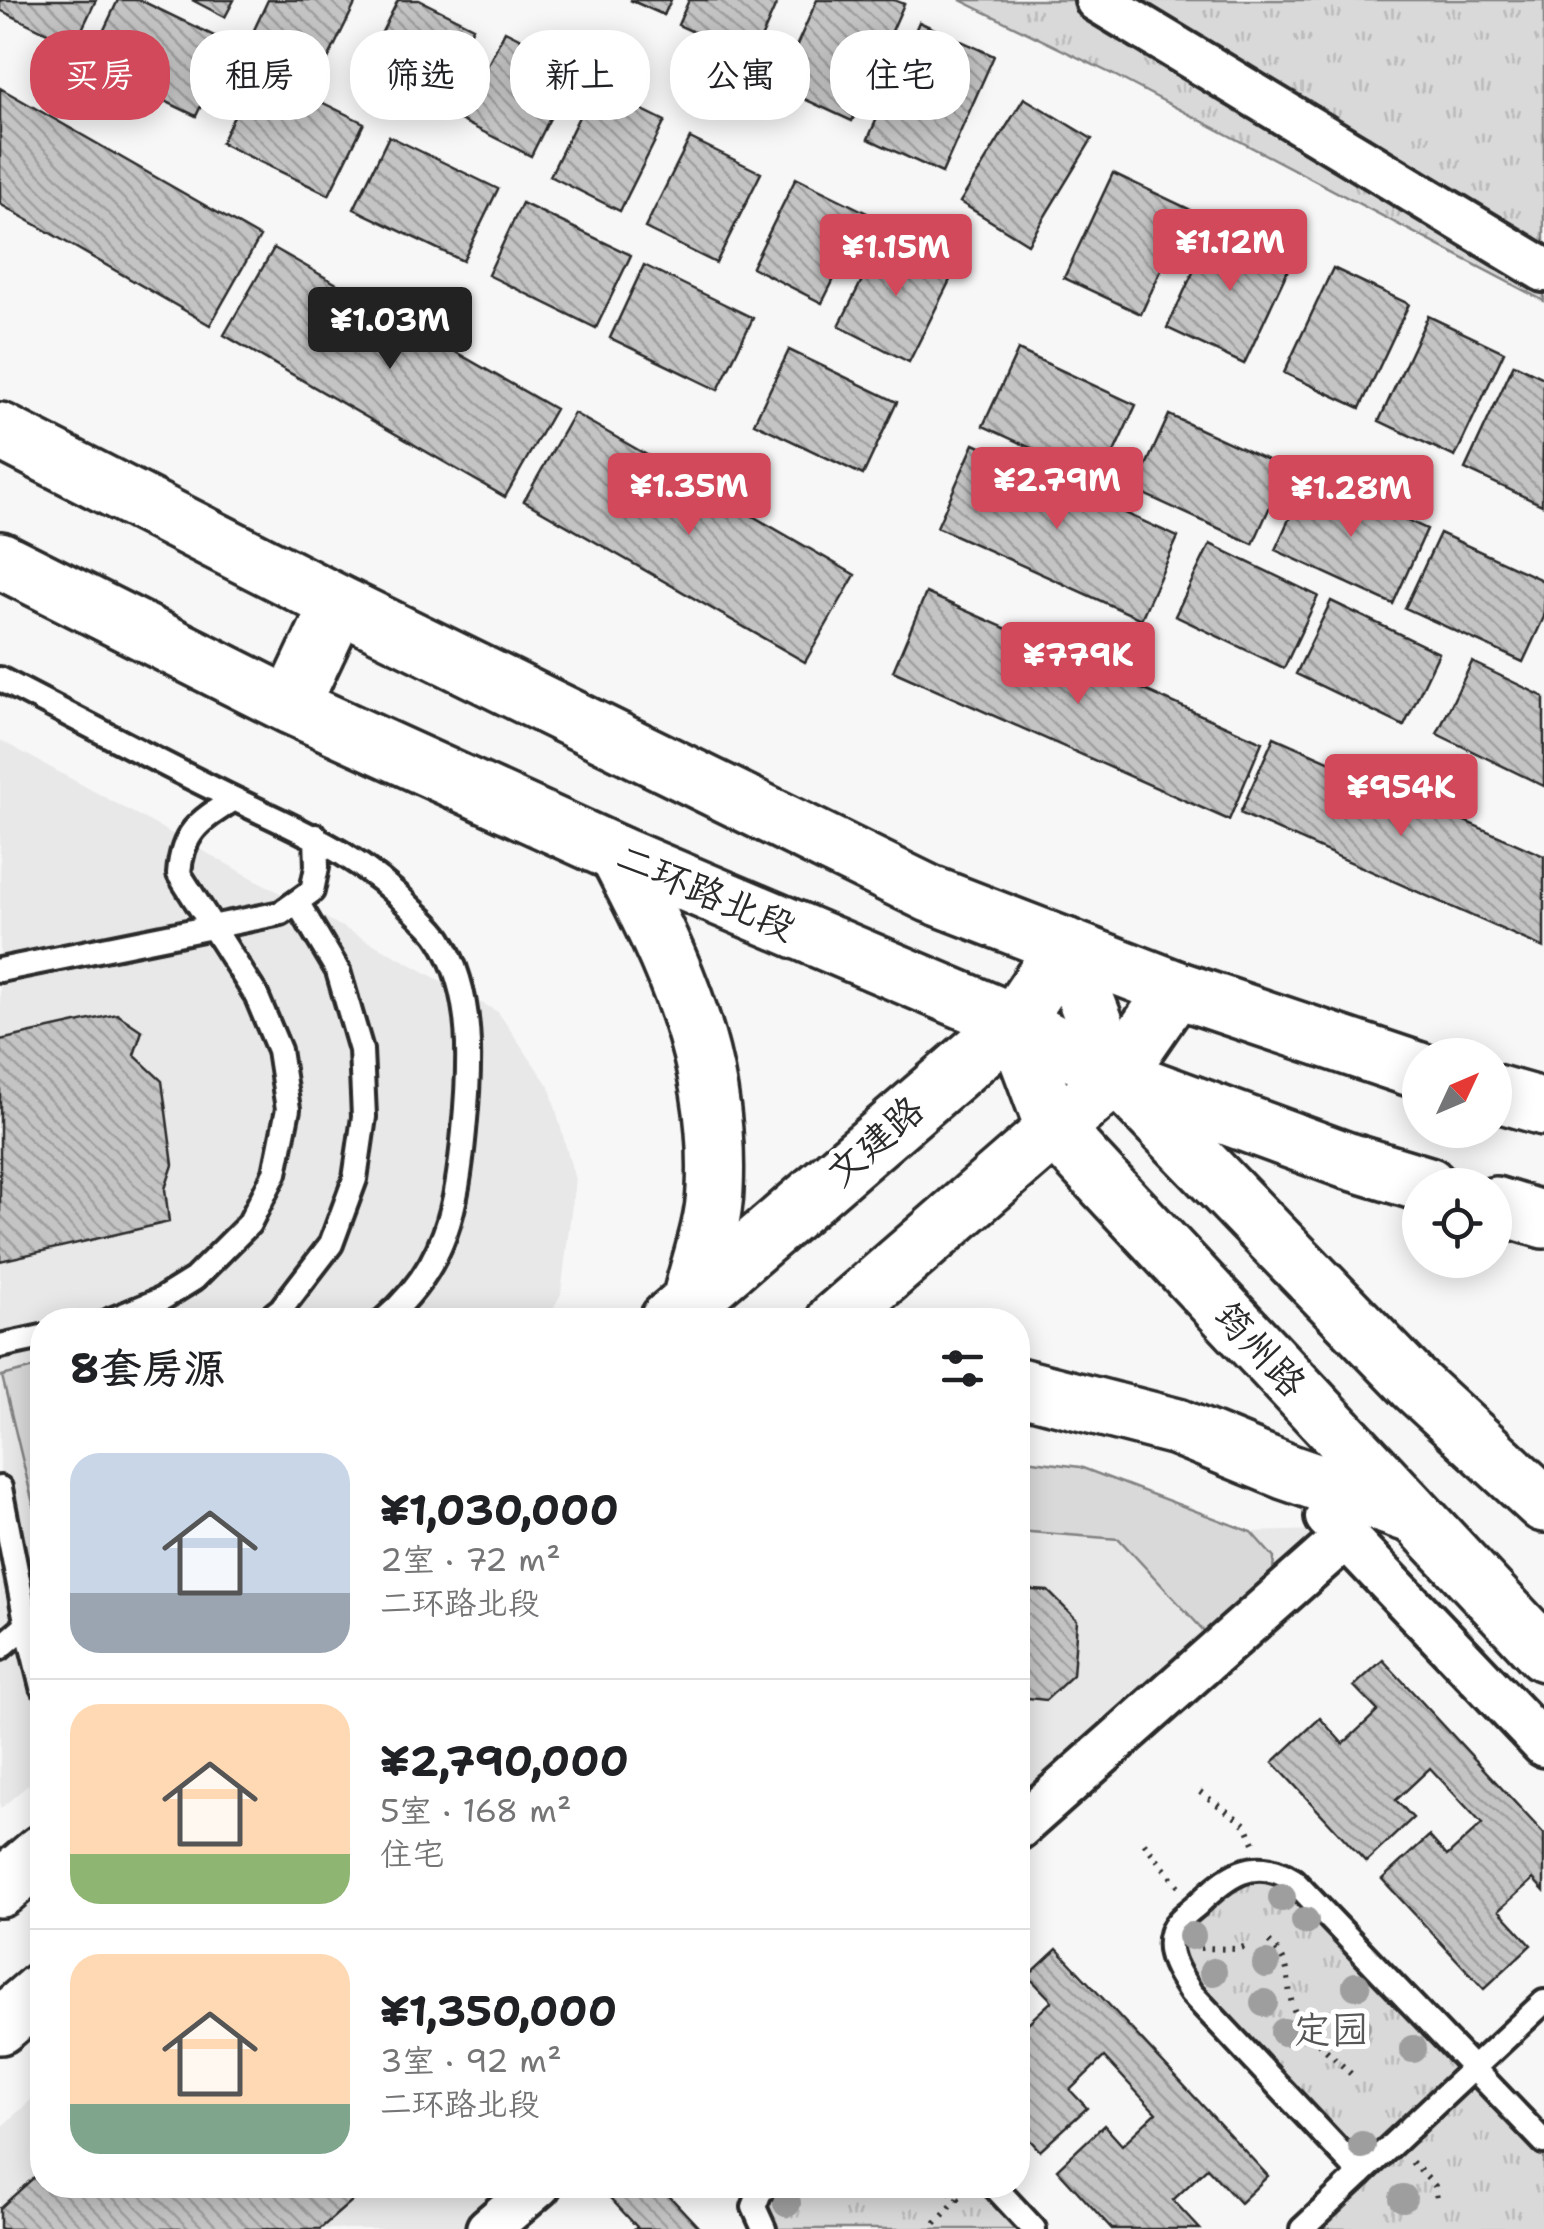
<!DOCTYPE html>
<html lang="zh">
<meta charset="utf-8">
<style>
:root{--surface:#fff;--page:#f6f6f6;--text:#202124;--muted:#757577;--line:#e0e0e0;--accent:#d1495b}
body{margin:0;font-family:"Shantell Sans","LXGW WenKai TC",sans-serif;background:var(--page);color:var(--text);height:100vh;display:flex;flex-direction:column;font-size:38px;white-space:nowrap}
*{box-sizing:border-box;margin:0}
p{font-size:32px;color:var(--muted)}
.icon{flex:none;width:55px;height:55px;fill:none;stroke:currentColor;stroke-width:2;stroke-linecap:round;stroke-linejoin:round}
.map{position:relative;flex:1;overflow:hidden}
.sheet{position:absolute;left:30px;top:1308px;width:1000px;height:890px;display:flex;flex-direction:column;background:var(--surface);border-radius:40px;box-shadow:0 5px 25px #0003}
.sheet>*{flex:none}
.hud{position:absolute;left:30px;top:30px;width:1000px;height:90px;display:flex;gap:20px}
.needle{width:65px;rotate:46deg}
.buttons{position:absolute;left:1402px;top:1038px;display:grid;gap:20px}
.buttons a{display:grid;place-items:center;width:110px;height:110px;border-radius:50%;background:var(--surface);box-shadow:0 5px 25px #0003;font-size:50px}
.price{position:absolute;translate:-50% -85px;padding:0 22px;border-radius:10px;background:var(--accent);color:#fff;font-size:32px;line-height:65px;filter:drop-shadow(0 2px 5px #0008)}
.price::after{content:'';position:absolute;left:50%;top:60px;width:30px;height:22px;margin-left:-15px;background:inherit;clip-path:polygon(0 0,100% 0,50% 100%)}
.price.selected{background:#222;color:#fff}
ul{padding:0;list-style:none}
li{display:flex;align-items:center;gap:30px;height:250px;padding:0 40px}
li+li{border-top:2px solid var(--line)}
li span{display:grid;place-items:center;flex:none;width:280px;height:200px;border-radius:30px;color:#555}
li>.icon{margin-inline-start:auto}
span .icon{width:120px;height:120px;fill:#fffc;stroke-width:1}
li b{font-size:42px}
h2{display:flex;justify-content:space-between;align-items:center;height:120px;padding:0 40px;font-size:42px}
.pill{padding:0 35px;border-radius:40px;background:var(--surface);box-shadow:0 5px 25px #0003;font-size:35px;line-height:90px}
.pill.selected{background:var(--accent);color:#fff}
.map>svg:first-child{display:block}
.built{fill:#e8e8e8}
.green{fill:#d9d9d9;stroke:#828282;stroke-width:2.5}
.park{fill:url(#park-tufts);stroke:#828282;stroke-width:2.5}
.building{fill:url(#building-back-hatch);stroke:#2b2b2b;stroke-width:2.5}
.lines{fill:none;stroke-linecap:round;stroke-linejoin:round}
.lane-casing{stroke:#2b2b2b;stroke-width:30}
.street-casing{stroke:#2b2b2b;stroke-width:50}
.secondary-casing{stroke:#2b2b2b;stroke-width:62}
.primary-casing{stroke:#2b2b2b;stroke-width:62}
.path{stroke:#2b2b2b;stroke-width:6;stroke-dasharray:2.5 8;stroke-linecap:butt}
.lane{stroke:#fff;stroke-width:22}
.street{stroke:#fff;stroke-width:42}
.secondary{stroke:#fff;stroke-width:55}
.primary{stroke:#fff;stroke-width:55}
.tree{fill:#9e9e9e}
.labels{text-anchor:middle;stroke-width:10;stroke-linejoin:round;paint-order:stroke}
.street-label{font-size:38px;fill:#2b2b2b;stroke:#fff}
.park-label{font-size:38px;fill:#565656;stroke:#fff}
</style>
<div class="map">
<svg width="1544" height="2229" viewBox="0 0 1544 2229">
<defs>
<pattern id="park-tufts" width="24" height="20" patternUnits="userSpaceOnUse" patternTransform="scale(2.5)"><rect width="24" height="20" fill="#d9d9d9"/><path d="M3 7l-1-3M5 7V3M7 7l1-3M15 17l-1-3M17 17v-4M19 17l1-3" fill="none" stroke="#bababa"/></pattern>
<pattern id="building-back-hatch" width="6" height="6" patternUnits="userSpaceOnUse" patternTransform="scale(2.5)"><rect width="6" height="6" fill="#c4c4c4"/><path d="M-1 5l2 2M0 0l6 6M5-1l2 2" fill="none" stroke="#9f9f9f"/></pattern>
</defs>
<rect width="100%" height="100%" fill="#f7f7f7"/>
<filter id="ink" filterUnits="userSpaceOnUse"><feTurbulence type="fractalNoise" baseFrequency=".01" numOctaves="2"/><feDisplacementMap in="SourceGraphic" scale="20" xChannelSelector="R" yChannelSelector="G"/><feConvolveMatrix kernelMatrix="1 2 1 2 8 2 1 2 1" color-interpolation-filters="sRGB"/></filter>
<g filter="url(#ink)">
<path class="built" d="M 0,740 L 498,1012 L 550,1088 L 575,1180 L 561,1294 L 547,1320 L 42,1320 L 42,1773 L 0,1809 Z
M 1018,1461 L 1080,1467 L 1251,1532 L 1352,1529 L 1018,1827 Z
M 42,2090 L 42,2185 L 524,2185 L 468,2229 L 0,2229 L 0,2128 Z"/>
<path class="green" d="M 42,1366 L 42,1526 L 37,1520 L 2,1376 Z
M 1018,1459 L 1080,1467 L 1251,1532 L 1274,1558 L 1273,1571 L 1205,1632 L 1119,1539 L 1018,1531 Z"/>
<path class="park" d="M 960,0 L 1544,0 L 1544,301 L 1116,76 Z
M 1274,1870 L 1544,2142 L 1544,2229 L 1302,2229 L 1360,2174 L 1191,1993 L 1175,1925 L 1225,1878 Z
M 768,2185 L 993,2185 L 1034,2229 L 764,2229 Z"/>
<path class="building" d="M 0,0 L 96,0 L 74,46 L 0,10 Z
M 118,0 L 140,0 L 231,44 L 196,116 L 88,64 Z
M 192,0 L 234,0 L 225,17 Z
M 268,0 L 357,0 L 325,65 L 254,30 Z
M 398,0 L 419,0 L 473,27 L 428,117 L 357,82 Z
M 630,0 L 671,0 L 664,15 Z
M 689,0 L 778,0 L 752,59 L 678,25 Z
M 817,0 L 894,0 L 904,4 L 852,121 L 778,87 Z
M 919,22 L 994,56 L 942,173 L 868,139 Z
M 505,31 L 576,66 L 531,156 L 460,120 Z
M 256,70 L 364,123 L 329,195 L 221,143 Z
M 594,86 L 665,121 L 620,211 L 550,176 Z
M 0,88 L 260,237 L 210,325 L 0,204 Z
M 1024,98 L 1092,139 L 1028,244 L 960,202 Z
M 389,136 L 498,189 L 463,261 L 354,209 Z
M 690,138 L 761,173 L 716,263 L 645,228 Z
M 1113,173 L 1189,209 L 1141,314 L 1064,278 Z
M 796,178 L 867,213 L 822,303 L 752,267 Z
M 522,203 L 631,255 L 596,328 L 488,275 Z
M 1216,223 L 1293,259 L 1244,364 L 1167,328 Z
M 884,236 L 954,272 L 909,362 L 839,326 Z
M 274,248 L 555,409 L 505,497 L 224,335 Z
M 644,265 L 753,318 L 718,390 L 610,338 Z
M 1333,268 L 1409,304 L 1360,408 L 1284,373 Z
M 1428,316 L 1504,352 L 1455,457 L 1379,421 Z
M 789,350 L 897,402 L 863,475 L 754,423 Z
M 1018,350 L 1136,405 L 1101,480 L 983,426 Z
M 1514,364 L 1544,378 L 1542,505 L 1465,469 Z
M 574,413 L 855,575 L 805,662 L 524,501 Z
M 1169,415 L 1287,469 L 1253,544 L 1135,490 Z
M 974,444 L 1178,537 L 1141,619 L 937,527 Z
M 1309,475 L 1427,529 L 1393,604 L 1275,550 Z
M 1440,533 L 1544,581 L 1544,617 L 1523,662 L 1405,608 Z
M 1210,544 L 1318,596 L 1284,668 L 1175,616 Z
M 926,593 L 1262,742 L 1229,820 L 893,671 Z
M 1331,601 L 1439,653 L 1404,726 L 1296,674 Z
M 1472,662 L 1544,697 L 1544,786 L 1437,734 Z
M 1274,737 L 1544,856 L 1544,948 L 1240,813 Z
M 117,1014 L 142,1031 L 134,1055 L 162,1081 L 173,1165 L 165,1189 L 169,1222 L 0,1261 L 0,1040 Z
M 1018,1589 L 1048,1591 L 1077,1620 L 1073,1675 L 1046,1700 L 1018,1697 Z
M 1383,1660 L 1544,1834 L 1544,1891 L 1533,1879 L 1499,1910 L 1531,1945 L 1484,1989 L 1382,1879 L 1429,1836 L 1447,1856 L 1482,1824 L 1430,1768 L 1396,1800 L 1413,1818 L 1366,1862 L 1273,1762 L 1320,1718 L 1343,1744 L 1378,1711 L 1354,1686 Z
M 1057,1949 L 1268,2176 L 1240,2203 L 1207,2168 L 1173,2200 L 1200,2229 L 1112,2229 L 1057,2169 L 1104,2125 L 1122,2145 L 1156,2113 L 1104,2057 L 1070,2090 L 1087,2108 L 1040,2151 L 1018,2127 L 1018,2032 L 1052,2001 L 1028,1976 Z
M 42,2170 L 42,2185 L 370,2185 L 320,2229 L 0,2229 L 0,2208 Z
M 602,2185 L 659,2185 L 700,2229 L 634,2229 L 637,2227 L 600,2187 Z"/>
<g class="lines">
<defs>
<path id="lane" d="M 0,679 C 72,716 143,754 216,790 C 291,828 354,848 414,911 C 423,920 434,929 440,939 C 475,993 470,1069 464,1131 C 457,1207 446,1267 384,1320
M 0,970 L 281,913 L 312,891 L 317,867 L 316,836
M 111,1320 L 160,1300 L 194,1279 L 249,1224 L 275,1173 L 288,1109 L 279,1050 L 256,995 L 179,874 C 182,831 200,821 234,799
M 267,1320 L 281,1309 L 331,1244 L 355,1179 L 364,1117 L 361,1050 L 338,971 L 297,902
M 0,1346 L 42,1337
M 0,1488 L 27,1626 L 42,1687
M 0,1648 L 42,1612
M 1361,2174 L 1191,1993 C 1180,1976 1165,1955 1171,1934 C 1174,1922 1188,1913 1197,1905 C 1226,1877 1254,1854 1293,1880 L 1544,2142
M 993,2185 L 1034,2229
M 764,2229 L 754,2207 L 760,2192 L 768,2185
M 1302,2229 L 1544,2002"/>
<path id="street" d="M 1097,0 L 1544,270
M 1327,1517 L 1544,1745
M 1018,1828 L 1346,1537
M 488,2229 L 539,2185"/>
<path id="secondary" d="M 617,854 C 675,965 721,1061 715,1189 C 714,1226 698,1266 690,1301
M 1065,946 L 1116,1076 L 1414,1384 L 1544,1504
M 1014,1022 L 1054,1129 L 1544,1653
M 668,1320 L 1014,1022 L 1065,946
M 835,1320 L 1116,1076 L 1176,989
M 1018,1386 L 1177,1427 L 1287,1472 L 1409,1514
M 0,1889 L 42,1853
M 0,2026 L 42,1990"/>
<path id="primary" d="M 0,431 L 339,604 L 930,894 L 1176,989 L 1420,1071
M 0,560 L 291,706 L 617,854 L 1014,1022 L 1116,1076 L 1345,1160 L 1428,1185
M 291,706 L 339,604
M 1495,1093 L 1544,1107
M 1495,1205 L 1544,1220"/>
</defs>
<use href="#lane" class="lane-casing"/>
<use href="#street" class="street-casing"/>
<use href="#secondary" class="secondary-casing"/>
<use href="#primary" class="primary-casing"/>
<path class="path" d="M 1200,1792 L 1246,1825 L 1254,1843
M 1144,1843 L 1178,1886
M 1269,1942 C 1295,1967 1284,1977 1293,2007 C 1299,2028 1335,2058 1351,2074
M 1200,1948 L 1237,1949 L 1247,1946
M 1412,2162 L 1435,2186 L 1437,2199
M 935,2223 L 958,2199 L 944,2185"/>
<use href="#lane" class="lane"/>
<use href="#street" class="street"/>
<use href="#secondary" class="secondary"/>
<use href="#primary" class="primary"/>
</g>
<g class="tree">
<circle cx="1282" cy="1898" r="14"/>
<circle cx="1305" cy="1921" r="14"/>
<circle cx="1192" cy="1936" r="14"/>
<circle cx="1266" cy="1964" r="14"/>
<circle cx="1213" cy="1972" r="14"/>
<circle cx="1356" cy="1986" r="14"/>
<circle cx="1264" cy="2003" r="14"/>
<circle cx="1357" cy="2026" r="14"/>
<circle cx="1284" cy="2032" r="14"/>
<circle cx="1413" cy="2049" r="14"/>
<circle cx="1362" cy="2145" r="14"/>
<circle cx="1403" cy="2198" r="14"/>
<circle cx="787" cy="2203" r="14"/>
</g>
</g>
<g class="labels">
<g class="street-label">
<text transform="translate(706 892) rotate(23)" y="13">二环路北段</text>
<text transform="translate(875 1141) rotate(-41)" y="13">文建路</text>
<text transform="translate(1260 1349) rotate(47)" y="13">筠州路</text>
</g>
<g class="park-label">
<text x="1331" y="2043">定园</text>
</g>
</g>
</svg>
<div class="buttons">
<a><svg class="needle" viewBox="-14 -14 28 28"><path d="M0-13l5 13h-10z" fill="#e53935"/><path d="M0 13l5-13h-10z" fill="#757577"/></svg></a>
<a><svg class="icon" aria-label="locate" viewBox="0 0 24 24"><circle cx="12" cy="12" r="6"/><path d="M12 2v4M12 18v4M2 12h4M18 12h4"/></svg></a>
</div>
<b class="price" style="left:1230px;top:294px">¥1.12M</b>
<b class="price" style="left:896px;top:299px">¥1.15M</b>
<b class="price selected" style="left:390px;top:372px">¥1.03M</b>
<b class="price" style="left:1057px;top:532px">¥2.79M</b>
<b class="price" style="left:689px;top:538px">¥1.35M</b>
<b class="price" style="left:1351px;top:540px">¥1.28M</b>
<b class="price" style="left:1078px;top:707px">¥779K</b>
<b class="price" style="left:1401px;top:839px">¥954K</b>
<div class="hud">
<a class="pill selected">买房</a>
<a class="pill">租房</a>
<a class="pill">筛选</a>
<a class="pill">新上</a>
<a class="pill">公寓</a>
<a class="pill">住宅</a>
</div>
<section class="sheet">
<h2>8套房源<svg class="icon" aria-label="filters" viewBox="0 0 24 24"><path d="M4 7h16M4 17h16"/><circle cx="9" cy="7" r="2"/><circle cx="15" cy="17" r="2"/></svg></h2>
<ul>
<li><span style="background:linear-gradient(#c9d6e8 70%,#9aa5b1 0)"><svg class="icon" aria-label="home" viewBox="0 0 24 24"><path d="M3 11l9-7 9 7M6 9v11h12V9"/></svg></span><div><b>¥1,030,000</b><p>2室 · 72 m²</p><p>二环路北段</p></div></li>
<li><span style="background:linear-gradient(#ffd9b3 75%,#8fb573 0)"><svg class="icon" aria-label="home" viewBox="0 0 24 24"><path d="M3 11l9-7 9 7M6 9v11h12V9"/></svg></span><div><b>¥2,790,000</b><p>5室 · 168 m²</p><p>住宅</p></div></li>
<li><span style="background:linear-gradient(#ffd9b3 75%,#7fa58c 0)"><svg class="icon" aria-label="home" viewBox="0 0 24 24"><path d="M3 11l9-7 9 7M6 9v11h12V9"/></svg></span><div><b>¥1,350,000</b><p>3室 · 92 m²</p><p>二环路北段</p></div></li>
</ul>
</section>
</div>
